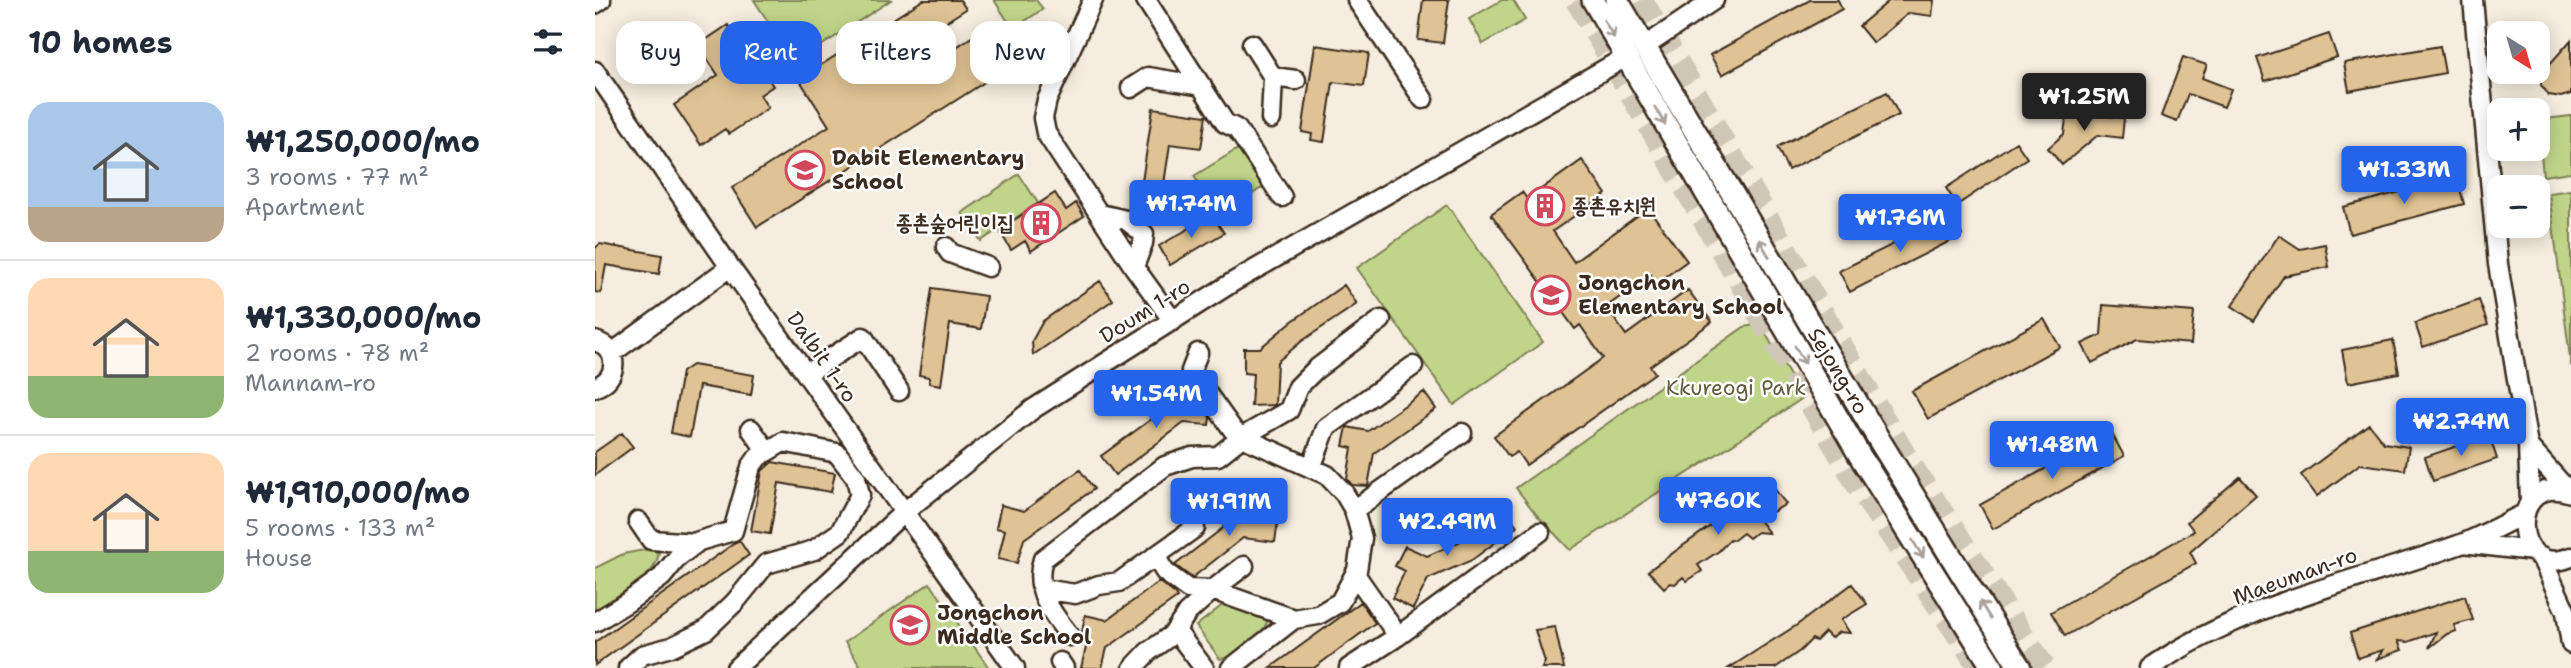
<!DOCTYPE html>
<meta charset="utf-8">
<style>
:root{--surface:#fff;--page:#f6f6f7;--text:#1f2937;--muted:#747a83;--line:#e0e1e3;--accent:#2563eb}
body{margin:0;font-family:"Shantell Sans","Poor Story",sans-serif;background:var(--page);color:var(--text);height:100vh;display:flex;flex-direction:column;font-size:26px;white-space:nowrap}
*{box-sizing:border-box;margin:0}
p{font-size:23px;color:var(--muted)}
.icon{flex:none;width:38px;height:38px;fill:none;stroke:currentColor;stroke-width:2;stroke-linecap:round;stroke-linejoin:round}
.map{position:relative;flex:1;overflow:hidden}
.drawer{display:flex;flex-direction:column;background:var(--surface);width:595px}
.drawer>*{flex:none}
.hud{position:absolute;left:21px;top:21px;width:665px;height:63px;display:flex;gap:14px}
.needle{width:46px;rotate:143deg}
.buttons{position:absolute;left:1892px;top:21px;display:grid;gap:14px}
.buttons a{display:grid;place-items:center;width:63px;height:63px;border-radius:14px;background:var(--surface);box-shadow:0 4px 18px #0003;font-size:35px}
.price{position:absolute;translate:-50% -60px;padding:0 16px;border-radius:7px;background:var(--accent);color:#fff;font-size:23px;line-height:46px;filter:drop-shadow(0 2px 4px #0008)}
.price::after{content:'';position:absolute;left:50%;top:42px;width:21px;height:16px;margin-left:-10px;background:inherit;clip-path:polygon(0 0,100% 0,50% 100%)}
.price.on{background:#222;color:#fff}
ul{padding:0;list-style:none}
li{display:flex;align-items:center;gap:21px;height:175px;padding:0 28px}
li+li{border-top:2px solid var(--line)}
li span{display:grid;place-items:center;flex:none;width:196px;height:140px;border-radius:21px;color:#555}
li>.icon{margin-inline-start:auto}
span .icon{width:84px;height:84px;fill:#fffc;stroke-width:1}
li b{font-size:30px}
h2{display:flex;justify-content:space-between;align-items:center;height:84px;padding:0 28px;font-size:30px}
.pill{padding:0 24px;border-radius:21px;background:var(--surface);box-shadow:0 4px 18px #0003;font-size:24px;line-height:63px}
.pill.on{background:var(--accent);color:#fff}
main{display:flex;flex:1;min-height:0}
.map>svg:first-child{display:block}
.green{fill:#c0d58a;stroke:#7e8054;stroke-width:2}
.building{fill:#dfc394;stroke:#3b2a1e;stroke-width:2}
.lines{fill:none;stroke-linecap:round;stroke-linejoin:round}
.highway-tunnel{stroke:#d0c6b8;stroke-width:24;stroke-dasharray:24 12;stroke-linecap:butt}
.minor-casing{stroke:#3b2a1e;stroke-width:23}
.major-casing{stroke:#3b2a1e;stroke-width:26}
.minor{stroke:#fff;stroke-width:18}
.major{stroke:#fff;stroke-width:21}
.oneway{stroke:#a79f9a}
.labels{text-anchor:middle;stroke-width:5;stroke-linejoin:round;paint-order:stroke}
.poi-label{font-size:21px;font-weight:bold;fill:#3b2a1e;stroke:#fff;text-anchor:start}
.street-label{font-size:21px;fill:#3b2a1e;stroke:#fff}
.park-label{font-size:21px;fill:#635d3e;stroke:#fff}
</style>
<main>
<section class="drawer">
<h2>10 homes<svg class="icon" aria-label="filters" viewBox="0 0 24 24"><path d="M4 7h16M4 17h16"/><circle cx="9" cy="7" r="2"/><circle cx="15" cy="17" r="2"/></svg></h2>
<ul>
<li><span style="background:linear-gradient(#a9c7e8 75%,#b9a48a 0)"><svg class="icon" aria-label="home" viewBox="0 0 24 24"><path d="M3 11l9-7 9 7M6 9v11h12V9"/></svg></span><div><b>₩1,250,000/mo</b><p>3 rooms · 77 m²</p><p>Apartment</p></div></li>
<li><span style="background:linear-gradient(#ffd9b3 70%,#8fb573 0)"><svg class="icon" aria-label="home" viewBox="0 0 24 24"><path d="M3 11l9-7 9 7M6 9v11h12V9"/></svg></span><div><b>₩1,330,000/mo</b><p>2 rooms · 78 m²</p><p>Mannam-ro</p></div></li>
<li><span style="background:linear-gradient(#ffd9b3 70%,#8fb573 0)"><svg class="icon" aria-label="home" viewBox="0 0 24 24"><path d="M3 11l9-7 9 7M6 9v11h12V9"/></svg></span><div><b>₩1,910,000/mo</b><p>5 rooms · 133 m²</p><p>House</p></div></li>
</ul>
</section>
<div class="map">
<svg width="1976" height="668" viewBox="0 0 1976 668">
<rect width="100%" height="100%" fill="#f5eddf"/>
<filter id="ink" filterUnits="userSpaceOnUse"><feTurbulence type="fractalNoise" baseFrequency=".0143" numOctaves="2"/><feDisplacementMap in="SourceGraphic" scale="14" xChannelSelector="R" yChannelSelector="G"/><feConvolveMatrix kernelMatrix="1 2 1 2 8 2 1 2 1" color-interpolation-filters="sRGB"/></filter>
<g filter="url(#ink)">
<path class="green" d="M 159,0 L 296,0 L 200,63 Z
M 399,0 L 441,0 L 448,9 L 418,29 Z
M 907,0 L 918,0 L 930,20 L 888,44 L 874,19 Z
M 1976,116 L 1976,172 L 1948,176 L 1943,120 Z
M 646,147 L 670,186 L 623,215 L 599,176 Z
M 424,174 L 443,203 L 386,241 L 367,213 Z
M 1976,190 L 1976,366 L 1954,193 Z
M 852,205 L 948,342 L 859,405 L 762,268 Z
M 1165,324 L 1208,398 L 975,550 L 941,514 L 921,488 L 1149,327 Z
M 54,549 L 64,553 C 59,582 23,597 0,610 L 0,568 L 28,554 Z
M 335,583 L 394,668 L 267,668 L 250,642 Z
M 634,600 L 674,618 C 664,641 650,655 625,659 L 601,626 Z"/>
<path class="building" d="M 328,0 L 365,0 L 371,9 L 321,41 L 335,64 L 383,33 L 407,71 L 162,227 L 137,188 L 234,126 L 204,79 Z
M 828,0 L 854,0 L 848,43 L 823,40 Z
M 1215,0 L 1243,0 L 1247,9 L 1127,75 L 1115,55 Z
M 1295,0 L 1339,0 L 1337,16 L 1314,13 L 1278,43 L 1264,26 Z
M 133,25 L 139,34 L 149,27 L 176,68 L 169,72 L 178,86 L 165,95 L 173,108 L 134,134 L 130,129 L 106,145 L 79,105 L 123,75 L 103,45 Z
M 1734,34 L 1742,57 L 1670,81 L 1662,58 Z
M 1976,40 L 1976,94 L 1966,97 L 1954,95 L 1946,85 L 1945,75 Z
M 720,45 L 774,53 L 769,86 L 738,82 L 729,142 L 716,140 L 717,134 L 707,132 Z
M 1845,46 L 1850,73 L 1754,91 L 1749,63 Z
M 1588,57 L 1612,65 L 1607,78 L 1636,89 L 1629,107 L 1593,94 L 1582,122 L 1566,116 Z
M 1292,92 L 1304,115 L 1193,170 L 1182,147 Z
M 558,108 L 611,116 L 606,148 L 575,144 L 566,204 L 554,202 L 555,196 L 545,195 Z
M 1472,111 L 1529,118 L 1527,138 L 1503,135 L 1467,165 L 1453,148 L 1469,134 Z
M 1421,142 L 1432,158 L 1362,205 L 1351,188 Z
M 987,160 L 1011,194 L 958,231 L 979,262 L 1053,208 L 1092,261 L 1062,283 L 1056,275 L 1011,307 L 1031,335 L 1093,290 L 1117,322 L 1055,366 L 1060,373 L 931,465 L 922,452 L 914,457 L 899,436 L 1008,358 L 985,325 L 980,329 L 896,214 L 927,192 L 932,199 Z
M 1862,177 L 1869,204 L 1755,234 L 1748,207 Z
M 460,193 L 471,210 L 481,203 L 489,216 L 436,251 L 430,241 L 416,250 L 404,230 Z
M 617,215 L 629,233 L 575,265 L 564,246 Z
M 1357,215 L 1367,235 L 1255,292 L 1244,271 Z
M 1684,235 L 1705,249 L 1730,244 L 1734,267 L 1689,276 L 1659,321 L 1637,306 Z
M 5,244 L 67,255 L 64,274 L 11,265 L 6,293 L 0,292 L 0,248 Z
M 505,281 L 518,300 L 438,355 L 437,341 L 448,321 Z
M 749,285 L 762,304 L 707,341 L 682,362 L 680,405 L 656,406 L 658,374 L 649,373 L 649,348 L 665,348 L 696,322 Z
M 337,288 L 391,296 L 386,329 L 355,324 L 346,385 L 334,383 L 334,377 L 324,375 Z
M 1884,300 L 1893,325 L 1828,347 L 1820,323 Z
M 1508,305 L 1599,312 L 1596,344 L 1542,339 L 1497,363 L 1487,344 L 1506,335 Z
M 1449,319 L 1465,347 L 1333,419 L 1317,391 Z
M 1798,340 L 1804,373 L 1753,383 L 1747,350 Z
M 97,365 L 159,375 L 156,395 L 104,386 L 95,437 L 76,433 L 87,372 Z
M 564,392 L 587,394 L 586,403 L 606,404 L 615,417 L 614,425 L 589,423 L 520,475 L 506,456 L 562,415 Z
M 829,392 L 841,409 L 779,453 L 773,486 L 757,485 L 752,479 L 757,448 L 748,446 L 752,427 L 773,431 Z
M 1774,424 L 1789,443 L 1814,447 L 1810,470 L 1765,464 L 1722,496 L 1706,475 Z
M 1516,432 L 1529,456 L 1398,529 L 1385,505 Z
M 27,433 L 38,447 L 0,475 L 0,452 Z
M 1894,435 L 1902,459 L 1838,481 L 1830,457 Z
M 177,462 L 240,473 L 236,492 L 184,483 L 175,534 L 156,531 L 167,471 Z
M 485,470 L 499,489 L 429,539 L 422,563 L 403,559 L 410,530 L 401,528 L 406,505 L 429,511 Z
M 1645,477 L 1661,495 L 1595,552 L 1601,563 L 1470,636 L 1456,612 L 1599,531 L 1592,522 Z
M 1175,483 L 1191,504 L 1164,520 L 1174,533 L 1162,532 L 1154,538 L 1148,533 L 1139,540 L 1135,539 L 1124,551 L 1103,565 L 1107,571 L 1092,581 L 1088,577 L 1080,584 L 1075,583 L 1069,588 L 1053,571 Z
M 631,503 L 656,507 L 654,517 L 683,521 L 680,542 L 648,538 L 597,578 L 580,565 L 628,528 Z
M 909,508 L 922,526 L 877,560 L 833,579 L 818,609 L 797,598 L 810,571 L 800,566 L 810,546 L 832,556 L 864,542 Z
M 144,540 L 154,555 L 0,665 L 0,642 Z
M 564,582 L 579,593 L 582,598 L 512,648 L 507,668 L 486,668 L 493,639 L 486,638 L 490,615 L 512,620 Z
M 1257,584 L 1272,604 L 1246,620 L 1255,633 L 1244,632 L 1236,638 L 1230,632 L 1221,641 L 1217,639 L 1205,651 L 1180,668 L 1134,668 L 1202,625 Z
M 1870,596 L 1878,620 L 1859,625 L 1861,631 L 1852,634 L 1834,648 L 1841,632 L 1813,642 L 1803,641 L 1807,650 L 1782,659 L 1788,650 L 1763,658 L 1755,633 Z
M 766,602 L 780,623 L 719,668 L 675,668 Z
M 960,627 L 969,668 L 947,668 L 950,662 L 940,630 Z"/>
<g class="lines">
<path class="highway-tunnel" d="M 982,0 L 1266,490 L 1386,668
M 1046,0 L 1312,460 L 1449,668"/>
<defs>
<path id="minor" d="M 498,0 L 452,100 L 448,118 L 451,133 L 539,267 L 578,321
M 551,0 L 630,123 L 642,129 L 687,197
M 762,0 L 828,99
M 1878,0 L 1903,264 L 1933,446 L 1935,502
M 0,4 L 6,0
M 657,44 L 678,77 L 676,119
M 1049,47 L 1119,0
M 0,71 L 135,267 L 420,668
M 678,77 L 701,80
M 536,88 L 553,77 L 607,86
M 505,214 L 531,220 L 549,234 L 548,243 L 539,267
M 351,247 L 355,253 L 393,267
M 0,341 C 25,348 24,380 0,387
M 17,353 L 135,267
M 603,353 L 596,371 L 638,430 L 647,437 L 732,475 L 749,493 L 759,510 L 767,538 L 762,570 L 745,602 L 723,615 L 699,619 L 636,668
M 211,374 L 268,337 L 304,391
M 156,429 L 172,451
M 1933,446 L 1973,491
M 716,468 L 731,428 L 818,366
M 1976,493 C 1911,470 1915,582 1976,557
M 759,510 L 867,433
M 43,521 L 56,540 L 101,543
M 1868,543 L 1938,551
M 560,556 L 570,572 L 593,589 L 617,590 L 699,619
M 1946,557 L 1971,612 L 1976,644
M 760,574 L 803,636
M 448,589 L 480,594 L 504,585 L 524,582 L 600,528
M 0,622 L 33,602 L 67,577 L 83,557 L 104,541 L 138,531 L 156,467 L 163,457 L 188,442 L 242,453 L 261,478 L 265,495 L 245,532 L 219,550 L 171,564 L 140,602 L 111,630 L 76,647 L 47,655 L 33,668
M 581,631 L 609,668
M 475,636 C 457,614 438,589 448,559 L 570,466 L 597,457 L 623,456 L 647,437 L 694,410 L 703,387 L 720,370 L 786,320
M 465,662 L 469,668
M 141,668 L 308,513 L 438,409 L 638,282 L 1031,57
M 538,668 L 553,652 L 578,634 L 592,613 L 620,588 L 649,566
M 754,668 L 803,636 L 945,532
M 1555,668 C 1648,603 1761,582 1866,544 C 1887,536 1908,524 1929,514"/>
<path id="major" d="M 998,0 L 1265,456 L 1398,668
M 1022,0 L 1286,443 L 1425,668"/>
</defs>
<use href="#minor" class="minor-casing"/>
<use href="#major" class="major-casing"/>
<use href="#minor" class="minor"/>
<use href="#major" class="major"/>
</g>
<defs><path id="oneway-shaft" d="M-6 0H5M1.5-3L5.5 0L1.5 3" fill="none" stroke-width="1.6" stroke-linecap="round" stroke-linejoin="round" transform="scale(1.75)"/></defs>
<g class="oneway">
<use href="#oneway-shaft" transform="translate(1014 29) rotate(60)"/>
<use href="#oneway-shaft" transform="translate(1065 116) rotate(60)"/>
<use href="#oneway-shaft" transform="translate(1169 248) rotate(-121)"/>
<use href="#oneway-shaft" transform="translate(1205 355) rotate(60)"/>
<use href="#oneway-shaft" transform="translate(1323 549) rotate(58)"/>
<use href="#oneway-shaft" transform="translate(1390 610) rotate(-122)"/>
</g>
</g>
<defs>
<symbol id="school-ring" viewBox="-11 -11 22 22"><circle r="9.5" fill="#fff" stroke="#d1495b" stroke-width="1.5"/><path d="M0-5L7-2L0 1L-7-2ZM-4 1L0 2.5L4 1V4Q0 6-4 4Z" fill="#d1495b"/></symbol>
<symbol id="building-ring" viewBox="-11 -11 22 22"><circle r="9.5" fill="#fff" stroke="#d1495b" stroke-width="1.5"/><path d="M-4-6H4V6H1V3H-1V6H-4ZM-2.5-4.3h1.7v1.8h-1.7ZM.8-4.3h1.7v1.8H.8ZM-2.5-1h1.7V.8h-1.7ZM.8-1h1.7V.8H.8Z" fill="#d1495b"/></symbol>
</defs>
<g fill-rule="evenodd">
<use href="#school-ring" x="188" y="148" width="44" height="44"/>
<use href="#building-ring" x="928" y="184" width="44" height="44"/>
<use href="#building-ring" x="424" y="201" width="44" height="44"/>
<use href="#school-ring" x="934" y="273" width="44" height="44"/>
<use href="#school-ring" x="293" y="603" width="44" height="44"/>
</g>
<g class="labels">
<g class="poi-label">
<text x="237" y="165">Dabit Elementary<tspan x="237" dy="24">School</tspan></text>
<text x="977" y="213">종촌유치원</text>
<text x="419" y="230" text-anchor="end">종촌숲어린이집</text>
<text x="983" y="290">Jongchon<tspan x="983" dy="24">Elementary School</tspan></text>
<text x="342" y="620">Jongchon<tspan x="342" dy="24">Middle School</tspan></text>
</g>
<g class="street-label">
<text transform="translate(550 311) rotate(-32)" y="7">Doum 1-ro</text>
<text transform="translate(227 357) rotate(55)" y="7">Dalbit 1-ro</text>
<text transform="translate(1243 371) rotate(59)" y="7">Sejong-ro</text>
<text transform="translate(1700 576) rotate(-20)" y="7">Maeuman-ro</text>
</g>
<g class="park-label">
<text x="1141" y="395">Kkureogi Park</text>
</g>
</g>
</svg>
<div class="buttons">
<a><svg class="needle" viewBox="-14 -14 28 28"><path d="M0-13l5 13h-10z" fill="#e53935"/><path d="M0 13l5-13h-10z" fill="#747a83"/></svg></a>
<a>+</a>
<a>−</a>
</div>
<b class="price on" style="left:1489px;top:133px">₩1.25M</b>
<b class="price" style="left:1809px;top:206px">₩1.33M</b>
<b class="price" style="left:596px;top:240px">₩1.74M</b>
<b class="price" style="left:1305px;top:254px">₩1.76M</b>
<b class="price" style="left:561px;top:430px">₩1.54M</b>
<b class="price" style="left:1866px;top:458px">₩2.74M</b>
<b class="price" style="left:1457px;top:481px">₩1.48M</b>
<b class="price" style="left:1123px;top:537px">₩760K</b>
<b class="price" style="left:634px;top:538px">₩1.91M</b>
<b class="price" style="left:852px;top:558px">₩2.49M</b>
<div class="hud">
<a class="pill">Buy</a>
<a class="pill on">Rent</a>
<a class="pill">Filters</a>
<a class="pill">New</a>
</div>
</div>
</main>
